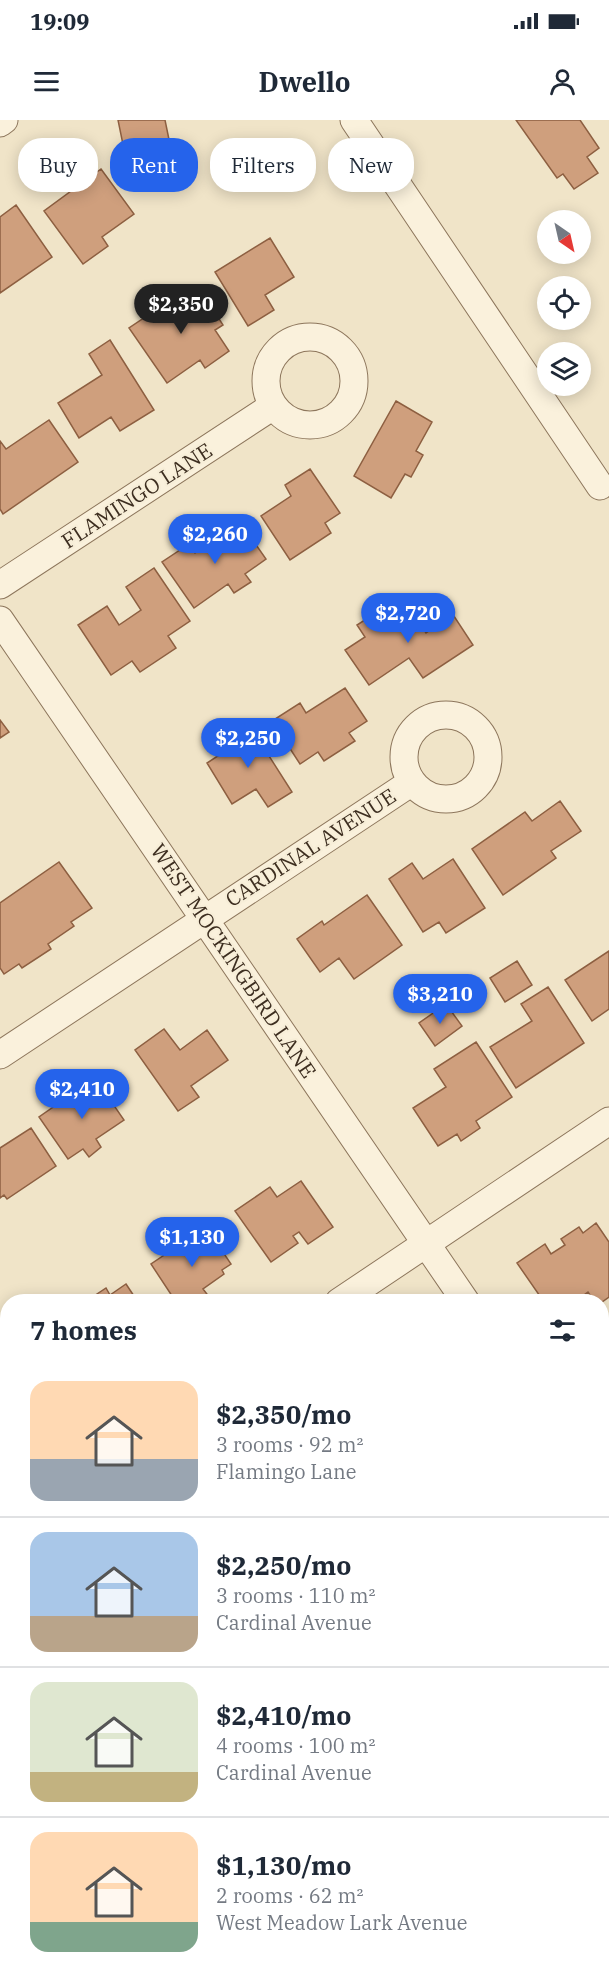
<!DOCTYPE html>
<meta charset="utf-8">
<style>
:root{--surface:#fff;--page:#f2f2f3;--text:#1f2937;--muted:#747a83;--line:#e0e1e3;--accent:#2563eb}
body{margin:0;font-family:"IBM Plex Serif",serif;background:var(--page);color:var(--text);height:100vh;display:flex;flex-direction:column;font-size:22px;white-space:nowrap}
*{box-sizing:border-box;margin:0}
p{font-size:20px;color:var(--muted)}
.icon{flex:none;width:33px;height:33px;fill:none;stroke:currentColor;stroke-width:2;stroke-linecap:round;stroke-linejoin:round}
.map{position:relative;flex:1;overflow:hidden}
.details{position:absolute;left:0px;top:1174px;width:609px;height:686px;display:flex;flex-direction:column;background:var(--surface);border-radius:24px 24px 0 0;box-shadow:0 3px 15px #0003}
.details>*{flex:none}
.hud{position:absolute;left:18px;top:18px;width:573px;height:54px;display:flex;gap:12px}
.needle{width:39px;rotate:146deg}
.fabs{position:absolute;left:537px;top:90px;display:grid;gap:12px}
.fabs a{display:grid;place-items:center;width:54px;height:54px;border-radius:50%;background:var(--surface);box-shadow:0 3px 15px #0003;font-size:30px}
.price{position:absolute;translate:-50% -51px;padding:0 14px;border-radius:21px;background:var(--accent);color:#fff;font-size:20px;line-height:39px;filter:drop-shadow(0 2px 3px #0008)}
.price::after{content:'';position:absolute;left:50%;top:36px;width:18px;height:14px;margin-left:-9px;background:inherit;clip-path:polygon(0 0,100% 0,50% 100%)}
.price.on{background:#222;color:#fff}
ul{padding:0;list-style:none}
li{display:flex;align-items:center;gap:18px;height:150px;padding:0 30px}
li+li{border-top:2px solid var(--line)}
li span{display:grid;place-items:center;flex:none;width:168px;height:120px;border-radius:18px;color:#555}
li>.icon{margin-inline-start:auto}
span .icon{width:72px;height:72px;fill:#fffc;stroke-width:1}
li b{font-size:26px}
h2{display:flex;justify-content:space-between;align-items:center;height:72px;padding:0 30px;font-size:26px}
.pill{padding:0 21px;border-radius:24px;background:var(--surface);box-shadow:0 3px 15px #0003;font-size:21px;line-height:54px}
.pill.on{background:var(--accent);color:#fff}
.status{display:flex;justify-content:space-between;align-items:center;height:42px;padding:0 30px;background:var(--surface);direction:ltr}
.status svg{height:16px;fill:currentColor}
header{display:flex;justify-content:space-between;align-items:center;height:78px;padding:0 30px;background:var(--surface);font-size:27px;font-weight:700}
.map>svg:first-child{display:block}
.building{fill:#cf9f7d;stroke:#8d5f41;stroke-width:1.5}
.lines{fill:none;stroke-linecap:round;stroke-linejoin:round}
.street-casing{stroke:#8d765c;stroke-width:29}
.street{stroke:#faf1dc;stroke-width:27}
.labels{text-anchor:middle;stroke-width:4.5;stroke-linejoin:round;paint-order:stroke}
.street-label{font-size:21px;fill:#3d2e20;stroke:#f7eed8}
</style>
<div class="status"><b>19:09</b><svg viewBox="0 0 49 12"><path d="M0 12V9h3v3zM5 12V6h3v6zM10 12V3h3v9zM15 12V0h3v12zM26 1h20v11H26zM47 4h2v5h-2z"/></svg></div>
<header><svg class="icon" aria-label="menu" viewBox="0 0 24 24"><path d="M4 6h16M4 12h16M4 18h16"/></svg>Dwello<svg class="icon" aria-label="person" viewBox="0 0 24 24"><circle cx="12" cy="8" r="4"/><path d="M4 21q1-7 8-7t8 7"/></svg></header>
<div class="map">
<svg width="609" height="1859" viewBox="0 0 609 1859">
<rect width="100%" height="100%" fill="#f0e4c8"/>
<path class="building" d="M 118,0 L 165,0 L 173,39 L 128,49 Z
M 516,0 L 580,0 L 599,28 L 587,37 L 598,53 L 574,69 L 563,54 L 557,58 Z
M 101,49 L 134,94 L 102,117 L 108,126 L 83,144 L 44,91 Z
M 16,85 L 52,137 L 0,173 L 0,97 Z
M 270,118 L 294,157 L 265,175 L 274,190 L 248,206 L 215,152 Z
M 190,167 L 201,184 L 207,180 L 223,205 L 215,210 L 229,231 L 205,248 L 200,240 L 167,263 L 129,208 Z
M 110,220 L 154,290 L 120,311 L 111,297 L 79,318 L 58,283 L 102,255 L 89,234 Z
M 396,281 L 432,302 L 416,331 L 423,335 L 411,357 L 405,354 L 391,378 L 354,356 Z
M 49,300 L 78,342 L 3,394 L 0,389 L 0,321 L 6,329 Z
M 310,349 L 340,393 L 325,403 L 331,413 L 290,440 L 261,396 L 291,376 L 285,365 Z
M 240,402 L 266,439 L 245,454 L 251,462 L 234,473 L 228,464 L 194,488 L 162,442 L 189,424 L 195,433 Z
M 154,448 L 190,501 L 168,516 L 176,528 L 140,552 L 132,541 L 111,555 L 78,505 L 107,486 L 119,505 L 141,490 L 126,467 Z
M 446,484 L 473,525 L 423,558 L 409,538 L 369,565 L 345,530 L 365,517 L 357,505 L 374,494 L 382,505 L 408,487 L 426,513 L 433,508 L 426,498 Z
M 345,568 L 367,601 L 349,613 L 355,621 L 324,641 L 318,632 L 300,644 L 272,601 L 300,583 L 306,593 Z
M 0,600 L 9,612 L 0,618 Z
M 248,603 L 292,672 L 268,687 L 256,669 L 232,684 L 207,643 L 230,628 L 224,618 Z
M 560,681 L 581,711 L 551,731 L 556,738 L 503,775 L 472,729 L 525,692 L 532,701 Z
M 453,739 L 485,788 L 446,813 L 439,802 L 423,812 L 389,759 L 412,743 L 423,759 Z
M 59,742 L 92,788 L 71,802 L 74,806 L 48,824 L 51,829 L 22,848 L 19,844 L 4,854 L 0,848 L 0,783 Z
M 367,775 L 402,825 L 354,859 L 339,838 L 320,852 L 297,819 L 322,801 L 324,805 Z
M 609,831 L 609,889 L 592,901 L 565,860 Z
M 517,841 L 532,865 L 505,882 L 490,858 Z
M 548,867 L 584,923 L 516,968 L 490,927 L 532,901 L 521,884 Z
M 446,884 L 462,906 L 435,926 L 419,903 Z
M 164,909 L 180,930 L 207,910 L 228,940 L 191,966 L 199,977 L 178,991 L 135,930 Z
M 476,922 L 512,977 L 476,1001 L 480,1008 L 461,1021 L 457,1014 L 438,1026 L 413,988 L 446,967 L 434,949 Z
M 95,958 L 124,1000 L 96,1019 L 101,1027 L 89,1037 L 83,1029 L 68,1039 L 39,997 Z
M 31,1008 L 56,1046 L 7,1079 L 4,1075 L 0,1078 L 0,1028 Z
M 301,1061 L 333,1107 L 308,1124 L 299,1112 L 293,1116 L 298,1123 L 271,1142 L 235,1091 L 270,1067 L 277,1077 Z
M 596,1103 L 609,1122 L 609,1177 L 602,1182 L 595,1182 L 588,1172 L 574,1182 L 544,1182 L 517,1143 L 545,1124 L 551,1134 L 565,1125 L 561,1119 L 579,1107 L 583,1113 Z
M 206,1107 L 231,1144 L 222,1150 L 224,1154 L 203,1169 L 213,1182 L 176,1182 L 151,1144 Z
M 126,1164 L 138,1182 L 85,1182 L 106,1168 L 110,1175 Z
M 8,1261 L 8,1302 L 0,1291 L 0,1266 Z
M 0,1312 L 8,1324 L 0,1330 Z
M 609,1547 L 609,1620 L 602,1626 L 602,1552 Z
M 0,1658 L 8,1669 L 8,1684 L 0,1689 Z
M 8,1722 L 8,1754 L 0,1759 L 0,1727 Z
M 8,1771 L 8,1798 L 0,1786 L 0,1776 Z
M 70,1852 L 125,1852 L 116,1859 L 61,1859 Z
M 240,1852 L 337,1852 L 327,1859 L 245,1859 Z"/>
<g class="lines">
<defs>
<path id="street" d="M 354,0 L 600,366
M 0,3 L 4,0
M266 261a44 44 0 1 1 88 0a44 44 0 1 1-88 0Z
M 0,465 L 273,286
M 0,500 L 466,1182
M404 637a42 42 0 1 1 84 0a42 42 0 1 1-84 0Z
M 0,935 L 412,662
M 339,1182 L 609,1001
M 602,1388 L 609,1400
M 0,1401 L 8,1397
M 602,1470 L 609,1465"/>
</defs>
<use href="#street" class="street-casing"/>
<use href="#street" class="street"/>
</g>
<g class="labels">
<g class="street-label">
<text transform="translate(137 376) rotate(-33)" y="7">FLAMINGO LANE</text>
<text transform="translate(311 728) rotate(-33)" y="7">CARDINAL AVENUE</text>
<text transform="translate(233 841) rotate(56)" y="7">WEST MOCKINGBIRD LANE</text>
</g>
</g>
</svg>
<div class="fabs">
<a><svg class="needle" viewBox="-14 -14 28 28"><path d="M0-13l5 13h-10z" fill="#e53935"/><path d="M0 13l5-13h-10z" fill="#747a83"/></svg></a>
<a><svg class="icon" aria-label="locate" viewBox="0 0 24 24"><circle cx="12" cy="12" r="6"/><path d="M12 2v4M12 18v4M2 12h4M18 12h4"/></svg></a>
<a><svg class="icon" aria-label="layers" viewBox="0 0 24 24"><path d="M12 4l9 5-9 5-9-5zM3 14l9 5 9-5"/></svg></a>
</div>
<b class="price on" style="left:181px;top:215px">$2,350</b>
<b class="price" style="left:215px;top:445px">$2,260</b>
<b class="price" style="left:408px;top:524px">$2,720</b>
<b class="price" style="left:248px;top:649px">$2,250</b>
<b class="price" style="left:440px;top:905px">$3,210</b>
<b class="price" style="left:82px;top:1000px">$2,410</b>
<b class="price" style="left:192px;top:1148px">$1,130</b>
<div class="hud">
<a class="pill">Buy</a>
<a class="pill on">Rent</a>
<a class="pill">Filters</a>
<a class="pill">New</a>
</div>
<section class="details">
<h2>7 homes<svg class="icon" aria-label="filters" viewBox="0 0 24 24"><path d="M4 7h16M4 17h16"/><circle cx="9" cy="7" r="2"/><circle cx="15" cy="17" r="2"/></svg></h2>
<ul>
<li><span style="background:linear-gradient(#ffd9b3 65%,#9aa5b1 0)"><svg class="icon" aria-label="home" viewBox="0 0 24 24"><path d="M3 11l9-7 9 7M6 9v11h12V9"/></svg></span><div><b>$2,350/mo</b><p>3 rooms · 92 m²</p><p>Flamingo Lane</p></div></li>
<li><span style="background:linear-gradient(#a9c7e8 70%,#b9a48a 0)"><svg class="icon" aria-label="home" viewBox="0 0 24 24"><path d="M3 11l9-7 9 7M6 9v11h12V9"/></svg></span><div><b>$2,250/mo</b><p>3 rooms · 110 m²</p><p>Cardinal Avenue</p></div></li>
<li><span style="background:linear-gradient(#dfe7d0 75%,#c2b280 0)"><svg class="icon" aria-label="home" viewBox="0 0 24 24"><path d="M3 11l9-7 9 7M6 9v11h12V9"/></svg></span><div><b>$2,410/mo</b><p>4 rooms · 100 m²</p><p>Cardinal Avenue</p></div></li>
<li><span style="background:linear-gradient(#ffd9b3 75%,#7fa58c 0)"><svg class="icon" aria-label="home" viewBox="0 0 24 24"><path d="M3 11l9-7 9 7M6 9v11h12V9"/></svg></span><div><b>$1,130/mo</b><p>2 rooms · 62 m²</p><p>West Meadow Lark Avenue</p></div></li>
</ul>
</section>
</div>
